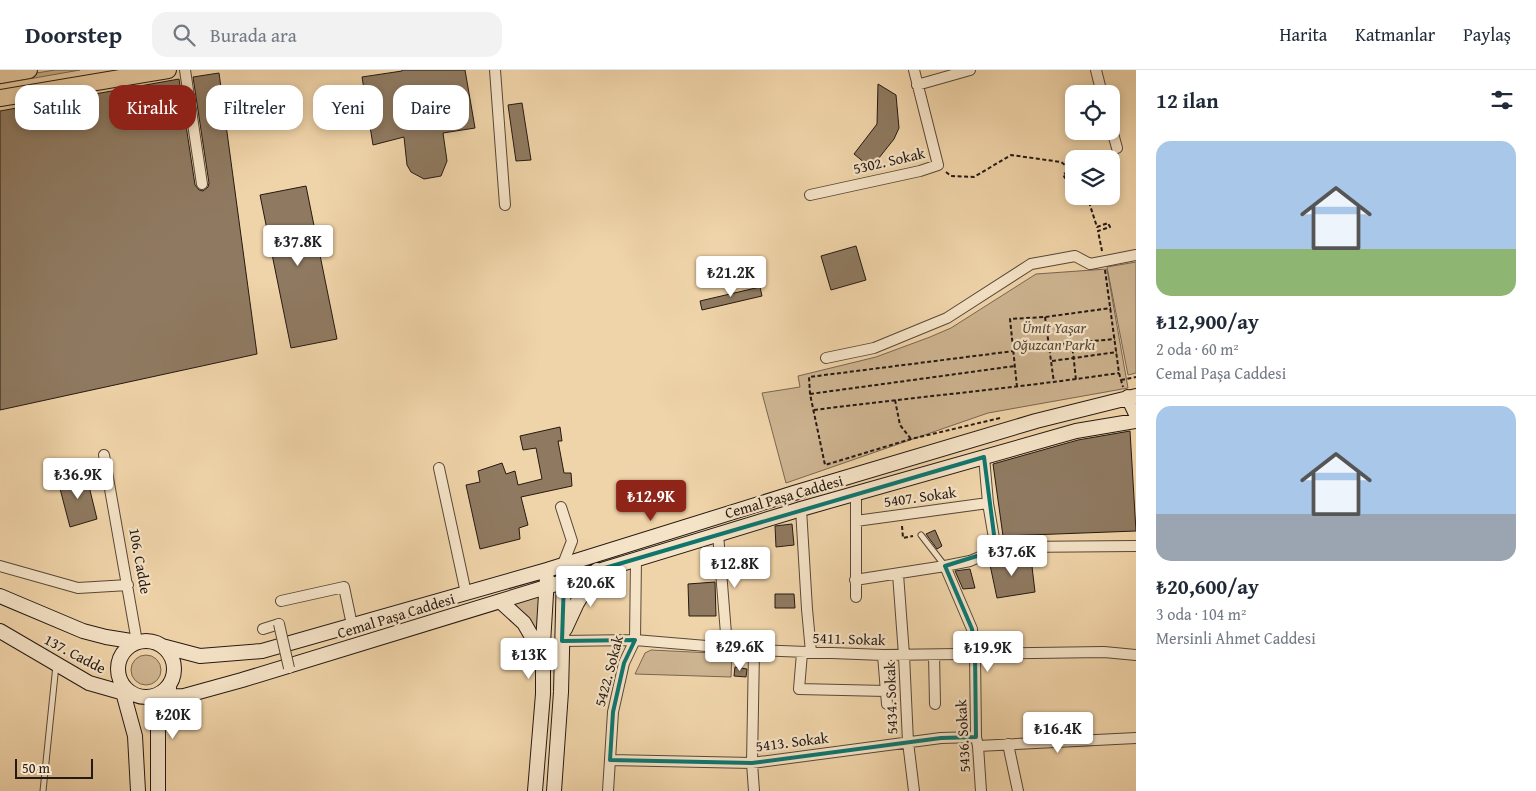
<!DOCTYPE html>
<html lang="tr">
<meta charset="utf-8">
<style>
:root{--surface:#fff;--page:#f2f2f3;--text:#1f2937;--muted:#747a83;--line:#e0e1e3;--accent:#8f2418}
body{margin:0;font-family:"Gentium Book Plus",serif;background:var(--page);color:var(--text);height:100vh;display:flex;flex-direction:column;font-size:19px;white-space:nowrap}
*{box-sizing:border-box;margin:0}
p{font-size:16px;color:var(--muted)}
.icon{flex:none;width:28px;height:28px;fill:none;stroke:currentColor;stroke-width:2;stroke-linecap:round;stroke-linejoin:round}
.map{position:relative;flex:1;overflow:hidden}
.drawer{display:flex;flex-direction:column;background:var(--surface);width:400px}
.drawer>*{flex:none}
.guide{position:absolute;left:15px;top:15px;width:475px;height:45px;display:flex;gap:10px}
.fabs{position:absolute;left:1065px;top:15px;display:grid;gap:10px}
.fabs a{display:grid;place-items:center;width:55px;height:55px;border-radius:10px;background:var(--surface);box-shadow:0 2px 8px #0003;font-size:25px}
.scale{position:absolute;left:15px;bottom:12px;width:78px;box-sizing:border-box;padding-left:5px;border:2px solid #251913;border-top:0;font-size:14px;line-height:18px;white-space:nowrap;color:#251913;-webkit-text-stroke:4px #f5e3c7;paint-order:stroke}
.price{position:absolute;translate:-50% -42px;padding:0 11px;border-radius:5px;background:#fff;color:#222;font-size:16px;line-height:32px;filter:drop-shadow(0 1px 2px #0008)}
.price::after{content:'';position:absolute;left:50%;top:30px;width:15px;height:11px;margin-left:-8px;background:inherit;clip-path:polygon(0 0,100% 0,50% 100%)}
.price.selected{background:var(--accent);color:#fff}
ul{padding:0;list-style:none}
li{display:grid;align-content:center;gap:10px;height:265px;padding:0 20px}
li+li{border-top:1px solid var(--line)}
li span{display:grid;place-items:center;height:155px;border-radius:15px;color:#555}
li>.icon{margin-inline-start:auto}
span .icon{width:90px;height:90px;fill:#fffc;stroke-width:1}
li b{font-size:21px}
h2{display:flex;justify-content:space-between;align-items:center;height:60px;padding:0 20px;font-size:21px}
.tag{padding:0 18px;border-radius:15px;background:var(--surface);box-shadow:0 2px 8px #0003;font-size:18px;line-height:45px}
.tag.selected{background:var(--accent);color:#fff}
header{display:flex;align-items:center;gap:30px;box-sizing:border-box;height:70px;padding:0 25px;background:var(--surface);border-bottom:1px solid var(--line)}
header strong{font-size:24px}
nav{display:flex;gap:28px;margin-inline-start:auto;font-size:18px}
.search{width:350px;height:45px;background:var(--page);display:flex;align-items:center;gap:12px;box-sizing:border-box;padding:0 18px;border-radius:15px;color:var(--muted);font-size:19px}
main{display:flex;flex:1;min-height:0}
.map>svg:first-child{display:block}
.green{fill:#cdb490;stroke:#796652}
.building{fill:#8f7a61;stroke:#251913}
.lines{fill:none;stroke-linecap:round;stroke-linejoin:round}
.lane-casing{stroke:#584838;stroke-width:7}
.street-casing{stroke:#584838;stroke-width:12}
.secondary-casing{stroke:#251913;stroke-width:16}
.primary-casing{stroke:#251913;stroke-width:18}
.path{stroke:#251913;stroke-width:2;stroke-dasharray:4 2.5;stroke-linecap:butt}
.lane{stroke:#f5e3c7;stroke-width:5}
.street{stroke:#f5e3c7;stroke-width:10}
.secondary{stroke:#f5e3c7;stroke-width:14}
.primary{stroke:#f0d4a9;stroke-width:16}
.street-bridge-casing{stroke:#584838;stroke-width:12;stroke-linecap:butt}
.street-bridge{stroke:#f5e3c7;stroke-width:10}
.marked{fill:none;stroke:#0f766e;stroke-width:4;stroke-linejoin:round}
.labels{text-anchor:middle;stroke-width:4.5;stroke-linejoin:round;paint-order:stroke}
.street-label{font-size:15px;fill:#251913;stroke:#f5e3c7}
.park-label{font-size:15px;font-style:italic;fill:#574838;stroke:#f5e3c7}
</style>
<header>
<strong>Doorstep</strong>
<div class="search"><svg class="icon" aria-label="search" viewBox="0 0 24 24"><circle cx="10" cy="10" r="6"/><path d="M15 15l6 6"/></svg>Burada ara</div>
<nav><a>Harita</a><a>Katmanlar</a><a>Paylaş</a></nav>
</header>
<main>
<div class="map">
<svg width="1136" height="721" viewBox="0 0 1136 721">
<rect width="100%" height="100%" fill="#f0d4a9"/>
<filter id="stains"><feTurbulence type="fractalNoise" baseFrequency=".004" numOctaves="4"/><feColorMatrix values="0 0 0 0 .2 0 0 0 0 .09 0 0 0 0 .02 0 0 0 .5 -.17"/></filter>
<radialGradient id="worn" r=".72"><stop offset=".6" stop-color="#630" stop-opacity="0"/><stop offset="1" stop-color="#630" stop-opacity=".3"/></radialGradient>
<path class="green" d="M 55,0 L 80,0 L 0,14 L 0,9 Z
M 1136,192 L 1136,303 L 1128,305 L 1107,197 Z
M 1107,199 L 1128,318 L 988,343 L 786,413 L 762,323 L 800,317 L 798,306 L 876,287 L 930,267 L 951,258 L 1036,204 Z
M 542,525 L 539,574 L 515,534 Z
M 651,580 L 732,584 L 731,607 L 635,604 L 645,583 Z
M131 600a15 15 0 1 1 30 0a15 15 0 1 1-30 0Z"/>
<path class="building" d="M 402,0 L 465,0 L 475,58 L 443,63 L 447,91 L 441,106 L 424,109 L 411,102 L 407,95 L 404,67 L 373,75 L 362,7 L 402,1 Z
M 219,3 L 257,284 L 0,340 L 0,41 L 179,9 L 195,115 L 199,120 L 203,121 L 208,117 L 209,113 L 193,7 Z
M 878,14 L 896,25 L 899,58 L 894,69 L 871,98 L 854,84 L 877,54 Z
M 522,33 L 531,90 L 516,91 L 508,35 Z
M 306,116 L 337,269 L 291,278 L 260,125 Z
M 856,176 L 866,210 L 831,220 L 821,186 Z
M 760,217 L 762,226 L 702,240 L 700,231 Z
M 560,357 L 562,371 L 558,371 L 564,403 L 571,403 L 572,416 L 521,427 L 528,455 L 519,458 L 520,469 L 480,479 L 466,415 L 480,412 L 478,401 L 502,393 L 506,404 L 515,401 L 518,415 L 542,409 L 536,378 L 523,380 L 520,366 Z
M 1130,361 L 1136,461 L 1003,466 L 993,394 L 1078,370 Z
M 86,404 L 97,449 L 70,457 L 58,411 Z
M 792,454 L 794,475 L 776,477 L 775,456 Z
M 935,460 L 942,476 L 937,479 L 926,464 Z
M 1009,485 L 1010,491 L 1031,488 L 1035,522 L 997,528 L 989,490 Z
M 970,499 L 975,518 L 963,519 L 955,501 Z
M 715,512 L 716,546 L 689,546 L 688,514 Z
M 775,524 L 794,524 L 795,538 L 775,538 Z
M 735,597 L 747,599 L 746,607 L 734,606 Z"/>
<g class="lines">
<defs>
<path id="lane" d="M 921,465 L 945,496
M 43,721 L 56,595"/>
<path id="street" d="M 185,0 L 202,114
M 495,0 L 505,135
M 1096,0 L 1102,24
M 917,15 L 970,0
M 1111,56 L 1117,78
M 810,125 L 920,101 L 938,95 L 914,0
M 826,288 L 874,278 L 947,248 L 1031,194 L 1075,186 L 1090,194 L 1136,185
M 104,385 L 137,572
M 984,387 L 988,433 L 996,480
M 439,398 L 466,523
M 561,437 L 572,471 L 563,494
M 801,439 L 807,539 L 811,582
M 856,451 L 988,433
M 718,464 L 727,576
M 0,496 L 78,518 L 128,515
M 945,496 L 972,559 L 972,571 L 975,583 L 976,667 L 978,676 L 981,721
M 898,504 L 904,585 L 908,672 L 914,721
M 855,510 L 945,496 L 970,491 L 996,480 L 1015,477 L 1136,476
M 856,527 L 856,423
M 281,531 L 344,517 L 352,555
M 263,559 L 279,554
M 562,571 L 635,570 L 754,580 L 883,585 L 1104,582 L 1136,585
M 754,580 L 752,693 L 754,721
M 802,583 L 799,619 L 886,621
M 883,585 L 887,634
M 934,585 L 935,634
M 1008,674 L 1018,721
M 978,676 L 1136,668
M 610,690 L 752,693 L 941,668 L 976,667
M 608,721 L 613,642 L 624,593 L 635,570 L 636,488"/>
<path id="secondary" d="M 1128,327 L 1136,344
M 0,526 L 83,561 L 106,567 L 137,572
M 500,531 L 524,553 L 543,586
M 565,559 L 577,533 L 597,500
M 0,561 L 89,613 L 131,625
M118 599a28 28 0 1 1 56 0a28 28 0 1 1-56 0Z
M 162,576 L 200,586 L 262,581 L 547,500 L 794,423 L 1036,351 L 1136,326
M 121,615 L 135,666 L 138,721
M 155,627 L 184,626 L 242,610 L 801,439 L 1076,361 L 1136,351
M 158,721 L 158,654 L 169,618
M 535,721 L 543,624 L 543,573 L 547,508
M 554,721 L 561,622 L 564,502"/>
<path id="primary" d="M 0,5 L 29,0
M 0,28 L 168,0"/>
</defs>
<use href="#lane" class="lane-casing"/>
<use href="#street" class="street-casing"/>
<use href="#secondary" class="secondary-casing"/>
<use href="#primary" class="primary-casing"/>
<path class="path" d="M 1098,89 L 1109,83
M 1074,101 L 1063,104 L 1065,108 L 1074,105
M 946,102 L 951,106 L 974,107 L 1011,85 L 1061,92 L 1070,99 L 1074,97
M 1087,126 L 1097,157 L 1108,153 L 1110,157 L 1098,161 L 1102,181
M 1105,200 L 1119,303 L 1123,317
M 1045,247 L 1054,313
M 1072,273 L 1076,310
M 1052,291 L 1117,282
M 1121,310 L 1136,307
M 1017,317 L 1010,249 L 1045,247 L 1111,238
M 810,324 L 1015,296
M 895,330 L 900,355 L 911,369
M 814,340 C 915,327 1017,318 1119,303
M 1000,348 L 911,369 L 825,395 L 810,324 L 809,307 L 1014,281 L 1049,275 L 1115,269
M 902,456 L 903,468 L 913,466"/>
<use href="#lane" class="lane"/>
<use href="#street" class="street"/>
<use href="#secondary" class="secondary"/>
<use href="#primary" class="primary"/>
<defs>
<path id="street-bridge" d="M 279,554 L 289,598"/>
</defs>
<use href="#street-bridge" class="street-bridge-casing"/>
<use href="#street-bridge" class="street-bridge"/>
</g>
<path class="marked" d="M 984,387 L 996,480 L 945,496 L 972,559 L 975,583 L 976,667 L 941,668 L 752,693 L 610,690 L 613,642 L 624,593 L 635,570 L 562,571 L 564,510 Z"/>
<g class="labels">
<g class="street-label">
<text transform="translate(889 91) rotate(-13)" y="5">5302. Sokak</text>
<text transform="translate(784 427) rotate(-16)" y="5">Cemal Paşa Caddesi</text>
<text transform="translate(920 427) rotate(-8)" y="5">5407. Sokak</text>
<text transform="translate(140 491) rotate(80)" y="5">106. Cadde</text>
<text transform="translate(396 546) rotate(-17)" y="5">Cemal Paşa Caddesi</text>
<text transform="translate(849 569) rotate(2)" y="5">5411. Sokak</text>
<text transform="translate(75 584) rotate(28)" y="5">137. Cadde</text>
<text transform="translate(609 601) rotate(-75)" y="5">5422. Sokak</text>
<text transform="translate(891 628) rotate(-92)" y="5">5434. Sokak</text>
<text transform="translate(963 666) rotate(-93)" y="5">5436. Sokak</text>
<text transform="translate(792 672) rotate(-7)" y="5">5413. Sokak</text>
</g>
<g class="park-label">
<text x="1054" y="263">Ümit Yaşar<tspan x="1054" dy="17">Oğuzcan Parkı</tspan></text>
</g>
</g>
<rect width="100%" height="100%" filter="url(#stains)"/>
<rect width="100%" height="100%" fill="url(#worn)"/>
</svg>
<div class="fabs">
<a><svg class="icon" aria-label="locate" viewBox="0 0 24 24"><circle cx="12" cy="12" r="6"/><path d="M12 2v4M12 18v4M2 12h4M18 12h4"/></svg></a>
<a><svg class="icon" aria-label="layers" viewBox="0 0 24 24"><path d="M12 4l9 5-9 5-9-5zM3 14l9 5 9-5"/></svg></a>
</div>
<div class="scale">50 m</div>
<b class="price" style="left:298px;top:197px">₺37.8K</b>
<b class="price" style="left:731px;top:228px">₺21.2K</b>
<b class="price" style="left:78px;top:430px">₺36.9K</b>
<b class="price selected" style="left:651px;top:452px">₺12.9K</b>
<b class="price" style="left:1012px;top:507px">₺37.6K</b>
<b class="price" style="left:735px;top:519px">₺12.8K</b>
<b class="price" style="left:591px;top:538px">₺20.6K</b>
<b class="price" style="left:740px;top:602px">₺29.6K</b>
<b class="price" style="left:988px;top:603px">₺19.9K</b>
<b class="price" style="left:529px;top:610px">₺13K</b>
<b class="price" style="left:173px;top:670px">₺20K</b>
<b class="price" style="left:1058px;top:684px">₺16.4K</b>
<div class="guide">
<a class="tag">Satılık</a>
<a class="tag selected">Kiralık</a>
<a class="tag">Filtreler</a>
<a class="tag">Yeni</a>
<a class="tag">Daire</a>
</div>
</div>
<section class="drawer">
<h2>12 ilan<svg class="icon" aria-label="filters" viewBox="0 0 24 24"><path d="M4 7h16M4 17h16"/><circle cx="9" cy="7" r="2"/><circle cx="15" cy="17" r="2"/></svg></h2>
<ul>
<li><span style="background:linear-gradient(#a9c7e8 70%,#8fb573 0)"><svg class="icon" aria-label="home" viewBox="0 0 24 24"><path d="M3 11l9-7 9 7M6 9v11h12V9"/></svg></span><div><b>₺12,900/ay</b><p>2 oda · 60 m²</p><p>Cemal Paşa Caddesi</p></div></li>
<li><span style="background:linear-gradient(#a9c7e8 70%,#9aa5b1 0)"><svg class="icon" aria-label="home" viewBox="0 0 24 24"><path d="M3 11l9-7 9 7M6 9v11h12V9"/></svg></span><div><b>₺20,600/ay</b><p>3 oda · 104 m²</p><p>Mersinli Ahmet Caddesi</p></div></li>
</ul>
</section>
</main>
